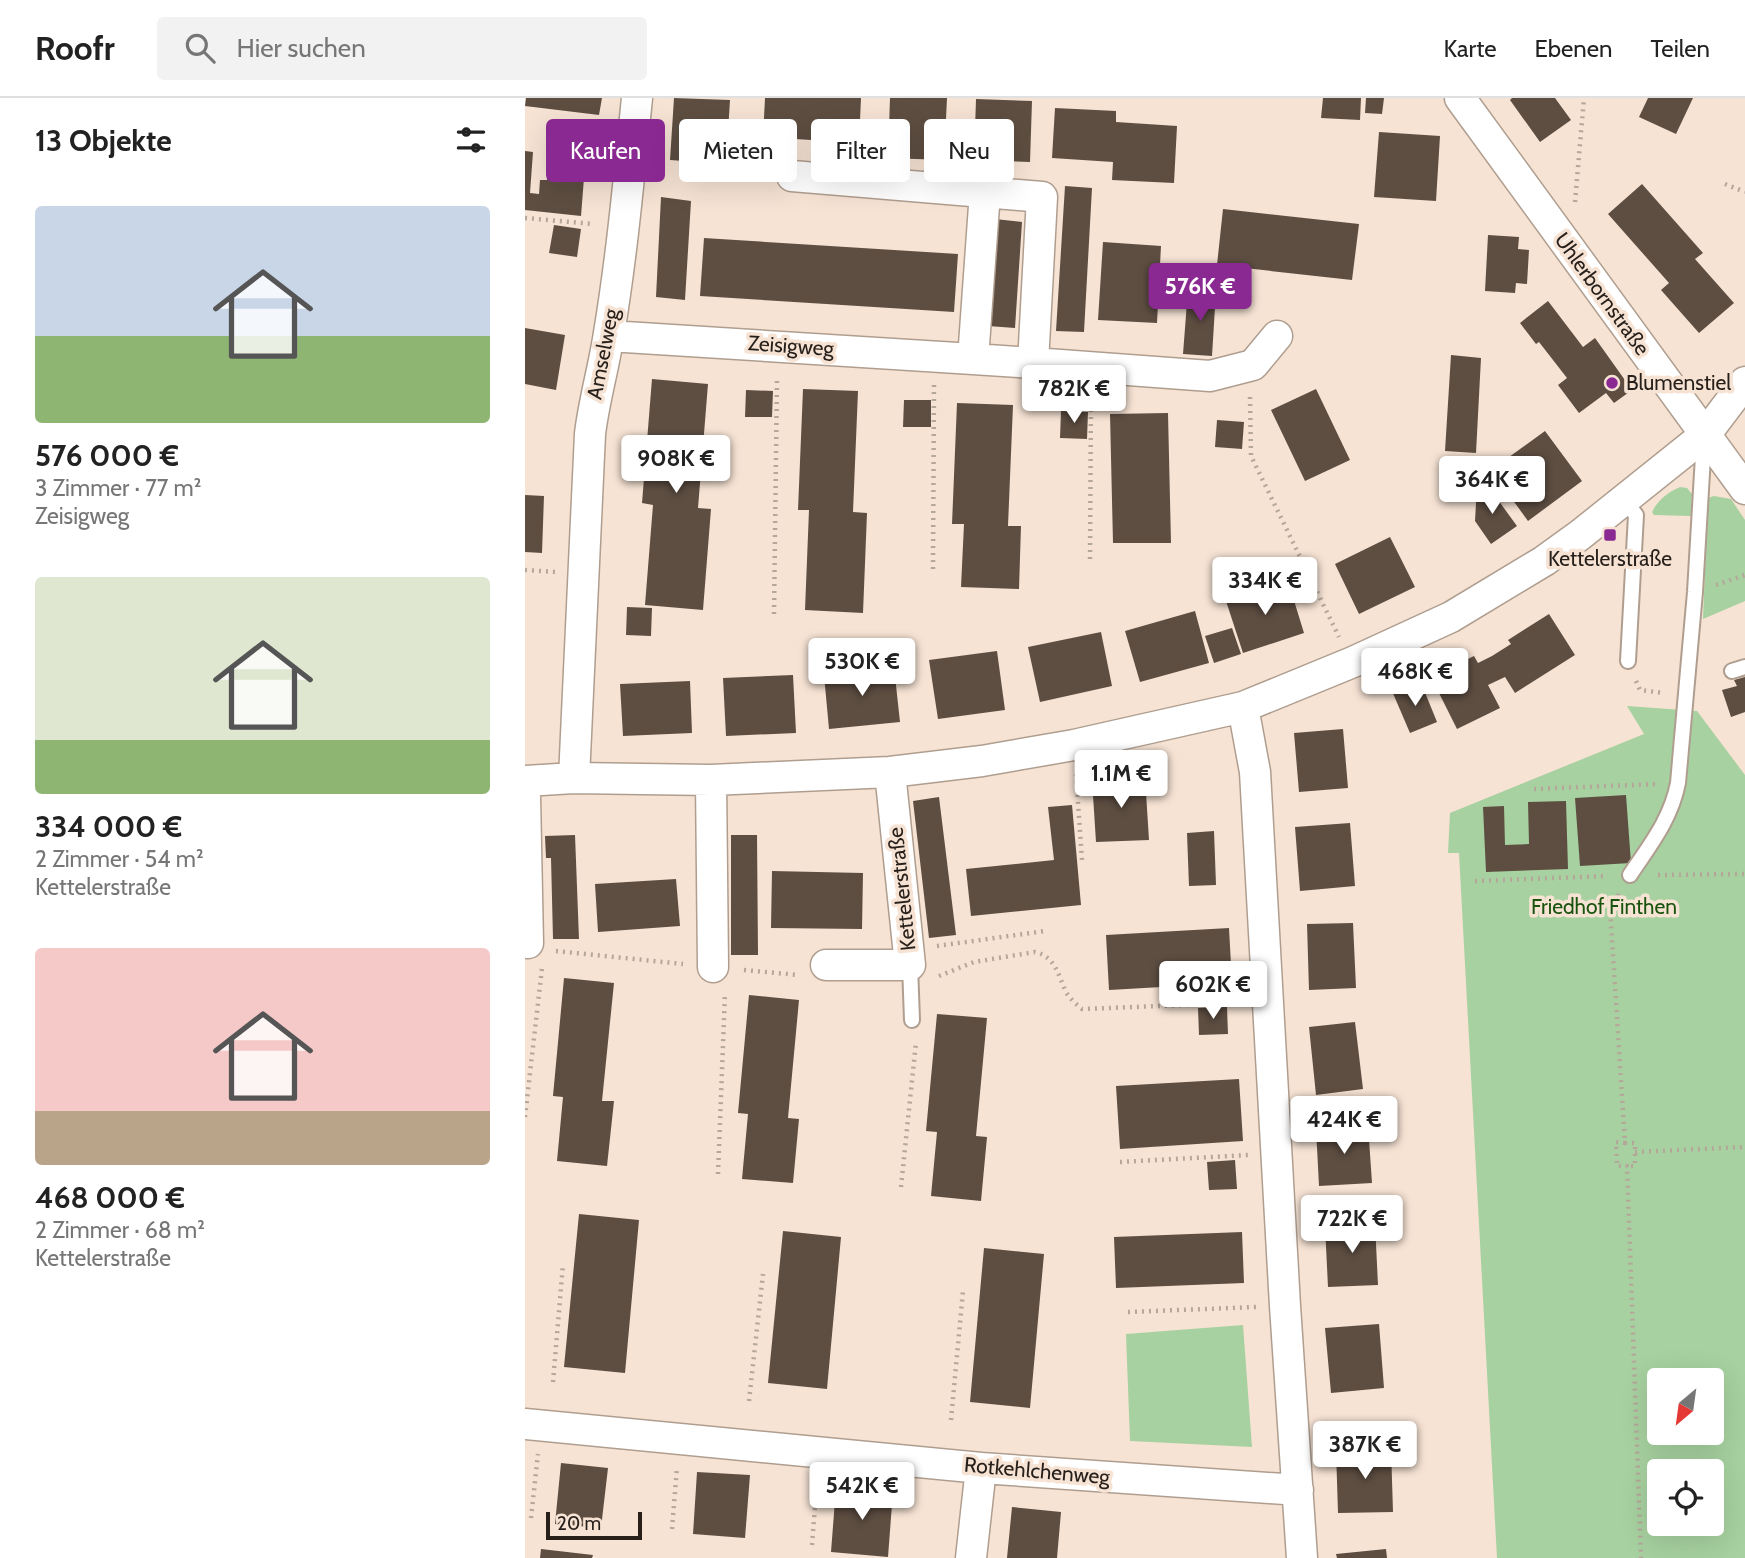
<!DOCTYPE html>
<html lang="de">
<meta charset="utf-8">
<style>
:root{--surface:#fff;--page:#f2f2f2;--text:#222;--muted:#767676;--line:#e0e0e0;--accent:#8a2992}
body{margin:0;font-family:Cabin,sans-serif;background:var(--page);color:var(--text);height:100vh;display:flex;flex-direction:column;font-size:26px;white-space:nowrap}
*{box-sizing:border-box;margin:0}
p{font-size:23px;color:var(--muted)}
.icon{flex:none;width:38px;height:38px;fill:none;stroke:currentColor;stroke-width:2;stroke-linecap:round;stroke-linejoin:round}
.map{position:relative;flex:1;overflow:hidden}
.sheet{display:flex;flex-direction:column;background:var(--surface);width:525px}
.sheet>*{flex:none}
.top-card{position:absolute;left:21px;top:21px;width:665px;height:63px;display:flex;gap:14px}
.needle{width:46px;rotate:209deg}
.fabs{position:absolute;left:1122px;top:1270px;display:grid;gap:14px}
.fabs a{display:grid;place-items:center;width:77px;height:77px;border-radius:7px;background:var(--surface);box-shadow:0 7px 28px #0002;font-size:35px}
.scale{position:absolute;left:21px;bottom:18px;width:96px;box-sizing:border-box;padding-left:7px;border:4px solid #261f1a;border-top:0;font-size:19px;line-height:24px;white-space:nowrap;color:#261f1a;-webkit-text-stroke:5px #f6e3d4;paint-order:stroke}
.price{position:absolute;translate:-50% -60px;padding:0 16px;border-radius:7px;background:#fff;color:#222;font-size:23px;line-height:46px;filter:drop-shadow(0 2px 4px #0008)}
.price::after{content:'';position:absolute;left:50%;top:42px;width:21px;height:16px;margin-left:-10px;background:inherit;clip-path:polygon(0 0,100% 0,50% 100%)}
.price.selected{background:var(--accent);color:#fff}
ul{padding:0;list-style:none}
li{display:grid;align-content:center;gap:14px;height:371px;padding:0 35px}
li span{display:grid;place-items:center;height:217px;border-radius:7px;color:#555}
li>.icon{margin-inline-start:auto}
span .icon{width:126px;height:126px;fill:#fffc;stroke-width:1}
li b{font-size:30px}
h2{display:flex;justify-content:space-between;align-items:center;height:84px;padding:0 35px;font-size:30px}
.pill{padding:0 24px;border-radius:7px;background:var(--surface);box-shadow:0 7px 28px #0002;font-size:24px;line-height:63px}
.pill.selected{background:var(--accent);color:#fff}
header{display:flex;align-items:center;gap:42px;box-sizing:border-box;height:98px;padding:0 35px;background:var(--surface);border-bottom:2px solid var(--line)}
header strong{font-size:33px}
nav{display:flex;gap:38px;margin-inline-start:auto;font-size:24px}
.search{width:490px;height:63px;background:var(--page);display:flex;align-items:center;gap:18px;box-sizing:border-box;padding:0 24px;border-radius:7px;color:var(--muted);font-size:26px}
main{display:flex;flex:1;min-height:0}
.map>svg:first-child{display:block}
.green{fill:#a7d1a0;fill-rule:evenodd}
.building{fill:#5e4e42}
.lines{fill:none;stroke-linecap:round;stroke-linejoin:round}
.lane-casing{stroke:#af9e8f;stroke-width:18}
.street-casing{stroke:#af9e8f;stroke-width:33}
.path{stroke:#b5a69a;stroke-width:4.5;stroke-dasharray:2 5;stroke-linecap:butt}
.lane{stroke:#fff;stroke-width:14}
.street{stroke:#fff;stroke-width:30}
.poi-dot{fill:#8a2992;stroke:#f6e3d4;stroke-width:2.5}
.labels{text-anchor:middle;stroke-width:7;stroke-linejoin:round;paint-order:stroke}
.street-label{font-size:21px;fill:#261f1a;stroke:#f6e3d4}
.poi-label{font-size:21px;fill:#261f1a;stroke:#f6e3d4;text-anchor:start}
.park-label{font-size:21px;fill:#18540e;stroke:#f6e3d4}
</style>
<header>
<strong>Roofr</strong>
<div class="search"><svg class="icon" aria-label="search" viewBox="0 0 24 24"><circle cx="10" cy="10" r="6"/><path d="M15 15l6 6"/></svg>Hier suchen</div>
<nav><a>Karte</a><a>Ebenen</a><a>Teilen</a></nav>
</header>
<main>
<section class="sheet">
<h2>13 Objekte<svg class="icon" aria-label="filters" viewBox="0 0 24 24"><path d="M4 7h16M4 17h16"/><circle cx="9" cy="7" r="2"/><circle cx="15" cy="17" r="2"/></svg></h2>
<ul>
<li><span style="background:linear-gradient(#c9d6e8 60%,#8fb573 0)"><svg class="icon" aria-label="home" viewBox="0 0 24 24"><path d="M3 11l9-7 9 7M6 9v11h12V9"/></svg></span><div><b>576 000 €</b><p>3 Zimmer · 77 m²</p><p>Zeisigweg</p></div></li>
<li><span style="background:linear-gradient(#dfe7d0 75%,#8fb573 0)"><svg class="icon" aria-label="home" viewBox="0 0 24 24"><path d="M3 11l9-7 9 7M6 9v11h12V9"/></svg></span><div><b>334 000 €</b><p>2 Zimmer · 54 m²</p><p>Kettelerstraße</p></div></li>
<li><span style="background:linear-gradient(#f6c9c9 75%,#b9a48a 0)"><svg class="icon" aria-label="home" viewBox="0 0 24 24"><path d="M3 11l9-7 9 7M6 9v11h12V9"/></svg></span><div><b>468 000 €</b><p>2 Zimmer · 68 m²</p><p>Kettelerstraße</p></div></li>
</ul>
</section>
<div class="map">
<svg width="1220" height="1460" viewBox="0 0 1220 1460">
<rect width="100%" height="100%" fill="#f6e3d4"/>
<path class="green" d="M 1155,389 L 1162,390 L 1167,396 L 1166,418 L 1129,417 L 1127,414 C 1133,402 1143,394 1155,389 Z
M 1189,398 L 1206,401 L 1220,422 L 1220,503 L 1178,521 L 1183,400 Z
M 1102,608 L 1172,613 L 1220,677 L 1220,1460 L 972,1460 L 934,755 L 923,755 L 925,715 L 1119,636 ZM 1134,1283 L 1186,1283 L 1186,1335 L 1134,1335 ZM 1134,1374 L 1186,1374 L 1186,1426 L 1134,1426 Z
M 718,1227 L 727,1349 L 605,1343 L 601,1236 Z"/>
<path class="building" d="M 1,0 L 77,0 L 74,17 L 0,8 Z
M 149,0 L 205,2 L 201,66 L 145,62 Z
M 240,0 L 336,0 L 334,45 L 238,39 Z
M 365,0 L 422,0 L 419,62 L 363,60 Z
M 798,0 L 836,0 L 835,22 L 796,20 Z
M 841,0 L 859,0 L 857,16 L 840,15 Z
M 987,0 L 1030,0 L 1046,22 L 1015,44 L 985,2 Z
M 1123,0 L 1168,0 L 1151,36 L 1114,19 Z
M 451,1 L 507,3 L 505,64 L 449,62 Z
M 530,10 L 591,13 L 591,24 L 652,28 L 649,85 L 587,82 L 588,64 L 527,60 Z
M 27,26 L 63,29 L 56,118 L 0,112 L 0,53 L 8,54 L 5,95 L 14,96 L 15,82 L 22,82 Z
M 854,34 L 915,38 L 911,103 L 849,99 Z
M 1117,86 L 1178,155 L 1170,161 L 1209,205 L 1174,235 L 1136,192 L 1144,185 L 1083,116 Z
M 540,88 L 567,90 L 559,234 L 531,233 Z
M 136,99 L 166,103 L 160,202 L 131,199 Z
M 698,111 L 834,126 L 827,182 L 692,167 Z
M 470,121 L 497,124 L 490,230 L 463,228 Z
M 29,127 L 56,131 L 52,159 L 24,155 Z
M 963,137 L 994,139 L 993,151 L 1004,152 L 1002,186 L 991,185 L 990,195 L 960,193 Z
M 179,140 L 433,156 L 429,214 L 175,198 Z
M 578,144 L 636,148 L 632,225 L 573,222 Z
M 663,191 L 691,193 L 687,258 L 658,256 Z
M 1023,203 L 1058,249 L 1070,240 L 1107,292 L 1089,305 L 1081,295 L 1054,315 L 1033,287 L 1042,280 L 1014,244 L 1011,246 L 995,225 Z
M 0,230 L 40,237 L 31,292 L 0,286 Z
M 926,257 L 956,260 L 951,355 L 920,353 Z
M 127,281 L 183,286 L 173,410 L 186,411 L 178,512 L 120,507 L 128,407 L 117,405 Z
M 278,291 L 333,293 L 328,414 L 342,415 L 338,515 L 280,512 L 284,412 L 273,412 Z
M 791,291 L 825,362 L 780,383 L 746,312 Z
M 221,292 L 248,293 L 247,319 L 220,319 Z
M 379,302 L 406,302 L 406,329 L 378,329 Z
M 432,305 L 488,307 L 483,428 L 496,428 L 494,491 L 436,489 L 439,426 L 427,426 Z
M 536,313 L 563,314 L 562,341 L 535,340 Z
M 643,315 L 646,445 L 588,445 L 585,316 Z
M 692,322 L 719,324 L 717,351 L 690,349 Z
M 1020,333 L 1057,383 L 1003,423 L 966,372 Z
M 952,388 L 965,391 L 992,428 L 966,446 L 950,423 Z
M 0,397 L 19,398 L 17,455 L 0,454 Z
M 865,439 L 890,489 L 834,516 L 810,466 Z
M 763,483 L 779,535 L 718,555 L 701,503 Z
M 102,509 L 127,510 L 126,538 L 101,537 Z
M 670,513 L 684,565 L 615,584 L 600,533 Z
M 1024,516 L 1050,557 L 990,595 L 980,579 L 963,587 L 975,610 L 932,631 L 906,579 L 949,558 L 953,565 L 967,558 L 986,546 L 983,542 Z
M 707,530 L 716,556 L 689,565 L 680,538 Z
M 576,534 L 587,588 L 515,604 L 503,549 Z
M 472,553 L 480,612 L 413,621 L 404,562 Z
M 369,569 L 375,624 L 304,631 L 299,577 Z
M 268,577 L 271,635 L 201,638 L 198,580 Z
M 1220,579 L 1220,614 L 1206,619 L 1197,592 L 1212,588 L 1209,582 Z
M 165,583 L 167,635 L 98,638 L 95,586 Z
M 881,587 L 883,593 L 897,587 L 912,624 L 885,635 L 867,593 Z
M 818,631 L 823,690 L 774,694 L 769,635 Z
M 620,679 L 624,742 L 571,744 L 567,682 Z
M 1101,697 L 1106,765 L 1055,768 L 1050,700 Z
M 414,699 L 431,837 L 404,840 L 388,703 Z
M 1041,703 L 1043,771 L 961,774 L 958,709 L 979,708 L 980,747 L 1004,746 L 1003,704 Z
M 547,707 L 556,807 L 446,818 L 441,771 L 529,762 L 523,709 Z
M 825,725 L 830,788 L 775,793 L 770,729 Z
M 689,733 L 691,787 L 664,788 L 662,735 Z
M 50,737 L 54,841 L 28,841 L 26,760 L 21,760 L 20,738 Z
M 206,737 L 232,737 L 233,857 L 206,857 Z
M 247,773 L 338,775 L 337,831 L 246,830 Z
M 151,781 L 155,828 L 73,834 L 70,786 Z
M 828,825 L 831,890 L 784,892 L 782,826 Z
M 704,830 L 707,885 L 584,892 L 581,837 Z
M 39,880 L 89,885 L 77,1003 L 89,1003 L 82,1068 L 32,1063 L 38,999 L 28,998 Z
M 224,897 L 274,902 L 263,1020 L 274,1021 L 268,1085 L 217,1081 L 223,1016 L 213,1015 Z
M 702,909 L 703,936 L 674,937 L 673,910 Z
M 412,916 L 462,920 L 451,1038 L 462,1039 L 456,1103 L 406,1098 L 412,1034 L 401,1033 Z
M 830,924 L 838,991 L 791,997 L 784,929 Z
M 714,981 L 718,1043 L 595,1051 L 591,988 Z
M 843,1027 L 847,1085 L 794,1088 L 791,1030 Z
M 710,1062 L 712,1091 L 684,1092 L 682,1064 Z
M 54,1116 L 114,1122 L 100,1275 L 39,1269 Z
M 850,1125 L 853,1187 L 803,1189 L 800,1128 Z
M 258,1133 L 316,1139 L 302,1291 L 243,1285 Z
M 717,1134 L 719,1185 L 591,1190 L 589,1139 Z
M 459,1150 L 519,1156 L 505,1310 L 445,1304 Z
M 854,1226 L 859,1290 L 806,1295 L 800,1230 Z
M 866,1350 L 868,1414 L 813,1415 L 811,1352 Z
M 36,1365 L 83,1370 L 76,1430 L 30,1426 Z
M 172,1374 L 225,1377 L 220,1440 L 168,1436 Z
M 311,1389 L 368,1393 L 363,1459 L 306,1454 Z
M 487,1409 L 536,1414 L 532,1460 L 482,1460 Z
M 16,1451 L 68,1457 L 67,1460 L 15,1460 Z
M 861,1451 L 862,1460 L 812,1460 L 811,1456 Z"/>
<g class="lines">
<defs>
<path id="lane" d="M 1099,402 L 1111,417 L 1103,563
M 1207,573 L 1220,569
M 1105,777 C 1125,747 1146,721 1153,685 L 1170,494 L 1179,341
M 385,867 L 387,922"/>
<path id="street" d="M 935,0 L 1220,391
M 267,78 L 517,99 L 508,265 L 448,261 L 460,94
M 84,238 L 448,261
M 508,265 L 685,278 L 728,267 L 752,238
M 718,609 L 730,674 L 760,1208 L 777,1460
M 49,680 L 65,336 C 69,302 79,269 84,235 C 97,157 104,79 112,0
M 186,682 L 188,869
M 0,683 L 49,680 L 186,682 L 365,674 L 457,663 L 549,647 L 718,609 L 828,564 L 926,519 L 1019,463 L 1055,437 L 1180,337 L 1220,284
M 0,698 L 3,845
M 301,867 L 385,867 L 365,674
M 0,1326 L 456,1370 L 773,1392
M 446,1460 L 456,1370"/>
</defs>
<use href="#lane" class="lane-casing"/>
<use href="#street" class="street-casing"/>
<path class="path" d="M 1200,86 L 1220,94
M 1050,104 L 1059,0
M 0,120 L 68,126
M 725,299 L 726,358 L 814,539
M 565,461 L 566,299
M 408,471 L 409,287
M 0,472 L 31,474
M 1191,487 L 1220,477
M 249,516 L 252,280
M 1111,583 L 1115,592 L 1139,595
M 551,676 L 557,762
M 1009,691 L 1131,686
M 1133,777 L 1220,776
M 950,783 L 1083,778
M 1094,796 L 1085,810 L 1100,1045 L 1091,1044 L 1092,1068 L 1102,1068 L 1116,1460
M 412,848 L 520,833
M 31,853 L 158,866
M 219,872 L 273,877
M 414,878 L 449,864 L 510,854 C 531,859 533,877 541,894 C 545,901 551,906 557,911 L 713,905
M 0,1019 L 17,870
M 1100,1045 L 1110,1045 L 1110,1068 L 1102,1068
M 1110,1054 L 1220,1049
M 595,1064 L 723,1057
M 193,1076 L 200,895
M 376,1089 L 391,944
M 603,1214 L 731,1209
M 28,1284 L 38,1166
M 224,1303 L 238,1176
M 426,1322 L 438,1193
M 6,1420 L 13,1356
M 147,1431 L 152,1369
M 287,1447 L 292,1382"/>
<use href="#lane" class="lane"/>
<use href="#street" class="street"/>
</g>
<g class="poi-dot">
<circle cx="1087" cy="285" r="7"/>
<rect x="1078" y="430" width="14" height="14" rx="3.5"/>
</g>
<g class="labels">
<g class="street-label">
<text transform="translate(1077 196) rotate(54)" y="7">Uhlerbornstraße</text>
<text transform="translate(266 248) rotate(4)" y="7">Zeisigweg</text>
<text transform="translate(78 256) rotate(-79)" y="7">Amselweg</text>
<text transform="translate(377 791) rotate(-96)" y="7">Kettelerstraße</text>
<text transform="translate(512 1373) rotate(5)" y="7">Rotkehlchenweg</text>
</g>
<g class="poi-label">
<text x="1101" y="292">Blumenstiel</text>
<text x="1085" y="468" text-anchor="middle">Kettelerstraße</text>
</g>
<g class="park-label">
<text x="1079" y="816">Friedhof Finthen</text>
</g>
</g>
</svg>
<div class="fabs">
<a><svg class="needle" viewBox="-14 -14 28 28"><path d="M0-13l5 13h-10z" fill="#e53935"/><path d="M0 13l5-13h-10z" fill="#767676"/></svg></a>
<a><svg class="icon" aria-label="locate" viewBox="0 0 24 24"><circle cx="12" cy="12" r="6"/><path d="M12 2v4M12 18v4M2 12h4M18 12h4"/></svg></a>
</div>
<div class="scale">20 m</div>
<b class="price selected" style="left:675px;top:225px">576K €</b>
<b class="price" style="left:549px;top:327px">782K €</b>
<b class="price" style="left:151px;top:397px">908K €</b>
<b class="price" style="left:967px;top:418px">364K €</b>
<b class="price" style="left:740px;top:519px">334K €</b>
<b class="price" style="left:337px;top:600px">530K €</b>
<b class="price" style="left:890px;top:610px">468K €</b>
<b class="price" style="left:596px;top:712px">1.1M €</b>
<b class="price" style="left:688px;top:923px">602K €</b>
<b class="price" style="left:819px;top:1058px">424K €</b>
<b class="price" style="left:827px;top:1157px">722K €</b>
<b class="price" style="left:840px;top:1383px">387K €</b>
<b class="price" style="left:337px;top:1424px">542K €</b>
<div class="top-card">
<a class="pill selected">Kaufen</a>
<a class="pill">Mieten</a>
<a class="pill">Filter</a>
<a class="pill">Neu</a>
</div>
</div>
</main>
